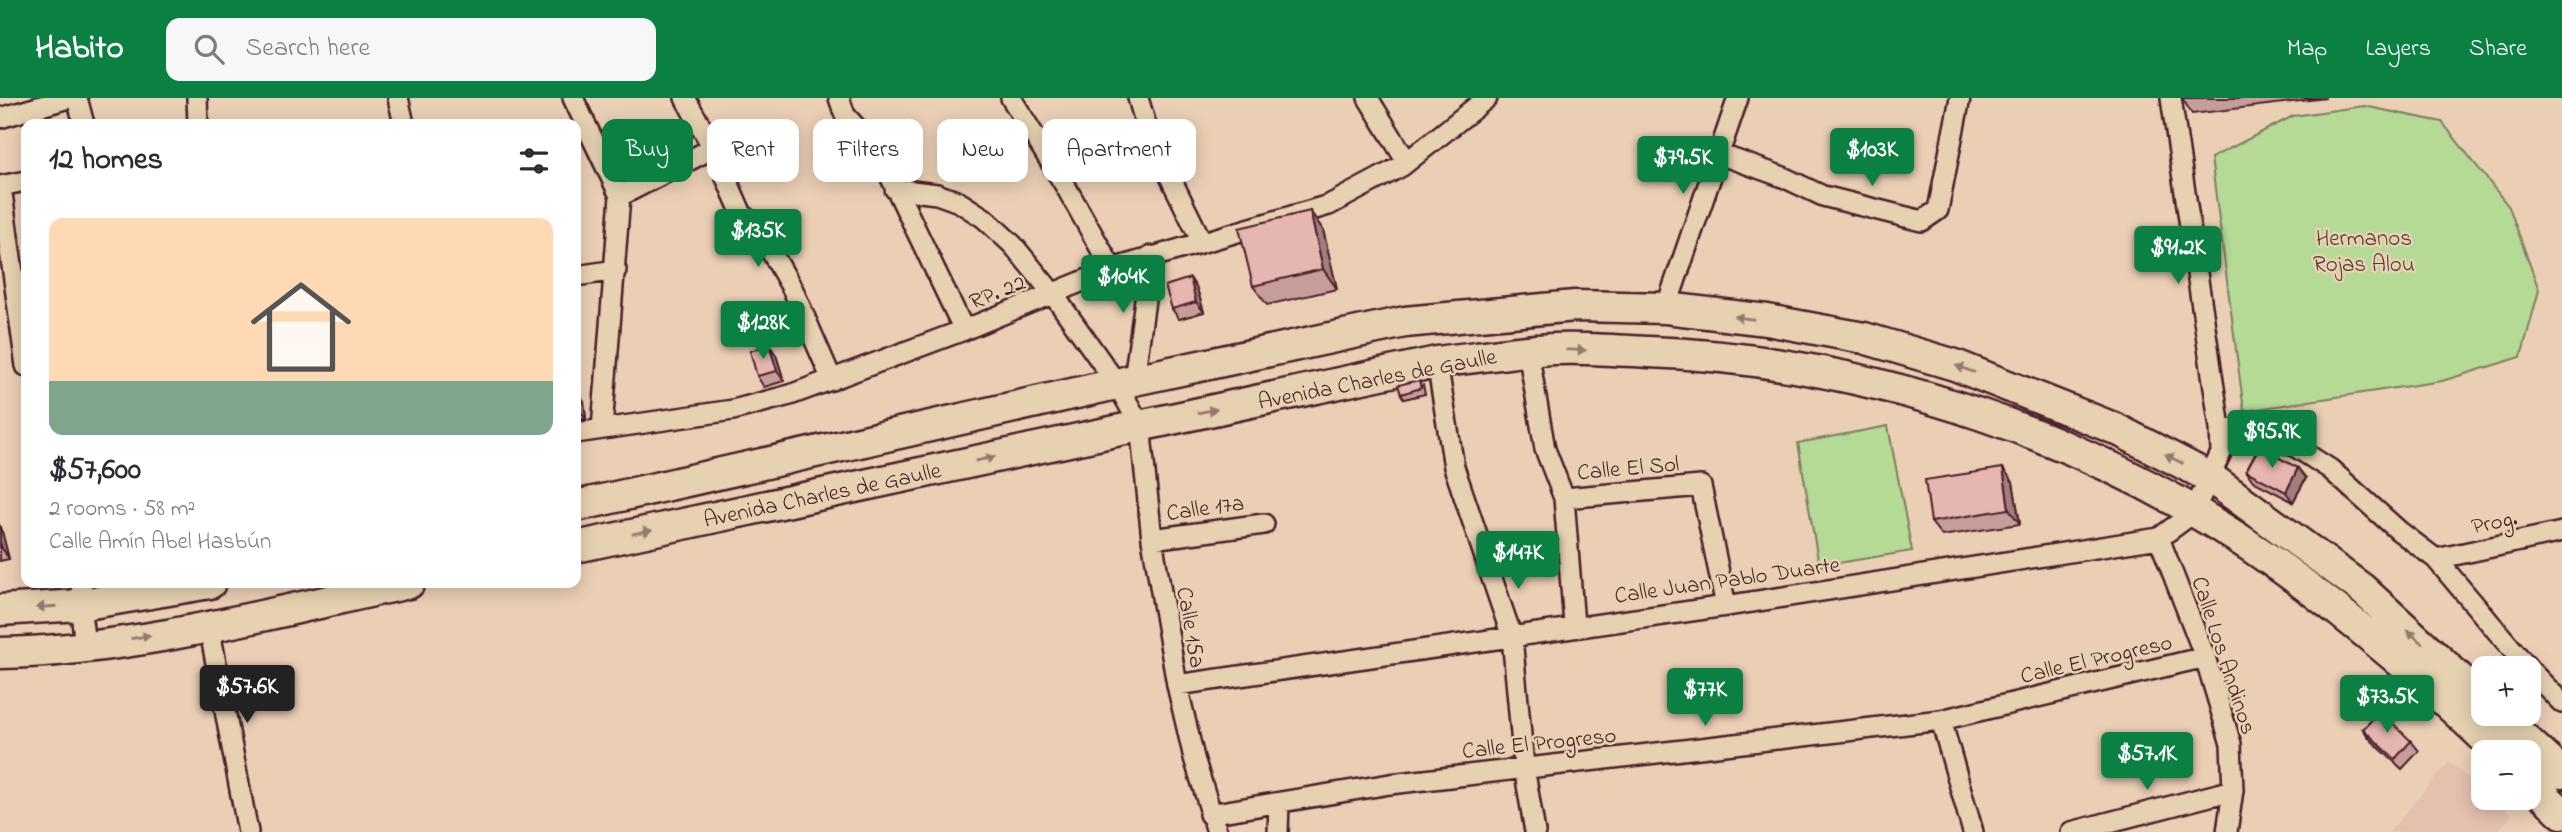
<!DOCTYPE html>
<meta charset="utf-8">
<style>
:root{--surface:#fff;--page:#f7f7f7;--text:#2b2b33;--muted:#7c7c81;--accent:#0b8043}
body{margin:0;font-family:"Indie Flower",sans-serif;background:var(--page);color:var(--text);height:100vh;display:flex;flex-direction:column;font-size:26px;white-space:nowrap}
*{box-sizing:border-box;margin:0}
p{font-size:23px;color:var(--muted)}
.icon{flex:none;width:38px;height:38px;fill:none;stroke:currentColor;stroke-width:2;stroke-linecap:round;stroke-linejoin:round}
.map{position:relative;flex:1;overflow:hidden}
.sheet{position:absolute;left:21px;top:21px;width:560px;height:469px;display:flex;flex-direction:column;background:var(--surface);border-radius:14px;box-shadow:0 4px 18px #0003}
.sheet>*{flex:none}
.top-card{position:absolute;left:602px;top:21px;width:665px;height:63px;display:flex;gap:14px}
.tools{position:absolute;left:2471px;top:558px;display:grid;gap:14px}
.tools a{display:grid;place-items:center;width:70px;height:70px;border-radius:14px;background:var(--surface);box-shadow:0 4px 18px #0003;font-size:35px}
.price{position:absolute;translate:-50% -60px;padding:0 16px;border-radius:7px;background:var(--accent);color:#fff;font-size:23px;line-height:46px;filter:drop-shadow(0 2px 4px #0008)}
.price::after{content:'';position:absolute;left:50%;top:42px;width:21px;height:16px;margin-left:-10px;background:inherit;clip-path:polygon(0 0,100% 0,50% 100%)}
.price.current{background:#222;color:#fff}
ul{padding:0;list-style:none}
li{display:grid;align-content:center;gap:14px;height:371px;padding:0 28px}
li span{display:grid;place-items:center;height:217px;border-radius:14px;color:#555}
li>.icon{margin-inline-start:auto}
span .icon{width:126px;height:126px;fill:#fffc;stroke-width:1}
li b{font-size:30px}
h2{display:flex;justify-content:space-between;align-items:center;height:84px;padding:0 28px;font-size:30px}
.tag{padding:0 24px;border-radius:14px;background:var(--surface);box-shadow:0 4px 18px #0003;font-size:24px;line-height:63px}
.tag.current{background:var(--accent);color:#fff}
header{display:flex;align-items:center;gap:42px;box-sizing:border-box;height:98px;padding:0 35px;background:var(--accent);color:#fff}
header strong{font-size:33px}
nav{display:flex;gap:38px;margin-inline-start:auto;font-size:24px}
.search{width:490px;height:63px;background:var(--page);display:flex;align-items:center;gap:18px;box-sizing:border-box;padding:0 24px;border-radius:14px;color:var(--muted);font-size:26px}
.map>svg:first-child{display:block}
.built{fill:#e4c1af}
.green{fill:#b4da96;stroke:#7f7c60;stroke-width:2}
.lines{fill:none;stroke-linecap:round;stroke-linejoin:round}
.street-casing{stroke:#4a1f2b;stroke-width:24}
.primary-casing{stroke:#4a1f2b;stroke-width:35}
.street{stroke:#e6d2b0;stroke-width:19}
.primary{stroke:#e6d2b0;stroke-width:30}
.wall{fill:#c69d98;stroke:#4a1f2b;stroke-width:2}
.shaded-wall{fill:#a17f7c;stroke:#4a1f2b;stroke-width:2}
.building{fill:#e6b6b1;stroke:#4a1f2b;stroke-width:2}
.oneway{fill:#98786e}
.labels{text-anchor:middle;stroke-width:5;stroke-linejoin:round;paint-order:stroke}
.park-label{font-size:23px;fill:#5a3b3b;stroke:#e6d2b0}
.street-label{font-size:23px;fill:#4a1f2b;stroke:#e6d2b0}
</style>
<header>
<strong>Habito</strong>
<div class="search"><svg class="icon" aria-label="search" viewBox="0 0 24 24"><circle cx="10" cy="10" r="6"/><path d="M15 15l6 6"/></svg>Search here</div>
<nav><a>Map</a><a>Layers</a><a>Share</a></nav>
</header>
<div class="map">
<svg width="2562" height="734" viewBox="0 0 2562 734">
<rect width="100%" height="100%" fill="#ebcfb5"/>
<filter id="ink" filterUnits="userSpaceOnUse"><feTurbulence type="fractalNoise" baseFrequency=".0143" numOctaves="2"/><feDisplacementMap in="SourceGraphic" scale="14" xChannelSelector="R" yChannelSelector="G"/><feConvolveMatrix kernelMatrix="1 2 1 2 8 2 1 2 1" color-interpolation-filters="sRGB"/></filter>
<g filter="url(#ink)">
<path class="built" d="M 2449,664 L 2483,693 L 2483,700 L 2492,700 L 2512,717 L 2497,734 L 2389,734 Z"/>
<path class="green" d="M 2364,8 L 2442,24 L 2509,109 L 2539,192 L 2521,259 L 2442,283 L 2244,313 L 2211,60 L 2293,18 Z
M 1888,328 L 1912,453 L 1819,468 L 1798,345 Z"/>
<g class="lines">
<defs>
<path id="street" d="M 77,0 L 84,26
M 197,0 L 198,26
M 398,0 L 404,26
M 573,0 L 620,98 L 602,331
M 685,0 L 713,50 L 741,114 L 772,155 L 793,192 L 832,282
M 839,0 L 845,17 L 879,55 L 964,232
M 1011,0 L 1066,89 L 1112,171
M 1138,0 L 1148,34 L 1201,142
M 1368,0 L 1407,64
M 2171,0 L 2220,330 L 2221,355 L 2193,415 L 2159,440 L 2205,559 L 2231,646 L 2233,692 L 2227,734
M 0,20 L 69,0
M 1719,56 L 1783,79 L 1823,98 L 1922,123 L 1938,112 L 1960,0
M 0,88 L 26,83
M 1,88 L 26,268
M 895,91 L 937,96 L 959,104 L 984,120 L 1013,147 L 1053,196 L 1117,286 L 1140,327 L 1152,441 L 1177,587 L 1194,660 L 1217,734
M 620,98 L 713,50
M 576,178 L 616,172
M 1666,210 L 1738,0
M 1528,253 L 1545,351 L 1564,400 L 1574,527
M 1437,264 L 1454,369 L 1512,539 L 1524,669 L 1535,734
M 1134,282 L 1151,158
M 2220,330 L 2265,337 L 2294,348 L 2330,371 L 2399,433 L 2436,461 L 2528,570
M 576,335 L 733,312 L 790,297 L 964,232 L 1112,171 L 1329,107 L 1402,68 L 1487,0
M 1564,400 L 1701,388 L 1726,508
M 1152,441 L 1264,426
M 2436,461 L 2562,434
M 82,485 L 80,507 L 85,547
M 209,528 L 248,734
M 2529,571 L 2562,605
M 1177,587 L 1726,508 L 2159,440
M 1941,622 L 1973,734
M 1209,716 L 1390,686 L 1941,622 L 2205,559
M 1278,734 L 1279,705
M 2071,734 L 2233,692"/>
<path id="primary" d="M 576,408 L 1134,282 L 1405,224 L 1575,208 L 1666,210 L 1767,222 L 1864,240 L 1955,267 L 2116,331 L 2211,380 L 2361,490 L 2483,602
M 576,449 L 1437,264 C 1470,260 1504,255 1537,252 C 1574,249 1612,252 1649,254 C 1870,262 2103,341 2283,471 C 2359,526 2432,589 2499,654
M 0,512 L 80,507 L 210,485
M 0,555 C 132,553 280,513 409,485
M 2498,616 L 2562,675
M 2529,683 L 2562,715"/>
</defs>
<use href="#street" class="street-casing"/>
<use href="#primary" class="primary-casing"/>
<use href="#street" class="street"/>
<use href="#primary" class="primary"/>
</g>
<path class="wall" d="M 2182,0 L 2326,0 L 2192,16 Z
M 1310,113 L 1323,132 L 1337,191 L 1267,207 L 1253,188 Z
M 1190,180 L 1197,191 L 1204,214 L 1179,221 L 1172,211 Z
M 769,247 L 776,257 L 784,283 L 764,289 L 757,278 Z
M 1423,287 L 1425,296 L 1404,301 L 1401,296 Z
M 576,293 L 584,303 L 586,321 L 576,322 Z
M 2246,373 L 2306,380 L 2293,404 L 2253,383 Z
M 2013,384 L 2020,426 L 1942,438 L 1931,424 Z
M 0,428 L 9,461 L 0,463 Z
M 2363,631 L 2411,643 L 2419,653 L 2402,671 L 2370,641 Z"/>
<path class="shaded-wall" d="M 1310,113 L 1323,132 L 1337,191 L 1323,171 Z
M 1190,180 L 1197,191 L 1204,214 L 1196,204 Z
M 769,247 L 776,257 L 784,283 L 777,273 Z
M 577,293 L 584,303 L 586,321 L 579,311 Z
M 2003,370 L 2013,384 L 2020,426 L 2009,411 Z
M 2298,370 L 2306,380 L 2293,404 L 2286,394 Z
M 0,428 L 1,429 L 9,461 L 2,450 L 0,444 Z"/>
<path class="building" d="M 1310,113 L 1323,171 L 1253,188 L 1239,130 Z
M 1190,180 L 1196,204 L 1172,211 L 1165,188 Z
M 769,247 L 777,273 L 757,278 L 750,253 Z
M 1419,282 L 1421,290 L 1401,296 L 1398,287 Z
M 576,293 L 577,293 L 579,311 L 576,311 Z
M 2259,349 L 2298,370 L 2286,394 L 2246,373 Z
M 2003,370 L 2009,411 L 1931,424 L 1925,382 Z
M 2380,613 L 2411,643 L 2395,661 L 2363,631 Z"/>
<defs><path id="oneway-solid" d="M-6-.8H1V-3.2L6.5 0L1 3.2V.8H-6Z" transform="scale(1.75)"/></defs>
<g class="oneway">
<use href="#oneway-solid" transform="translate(1744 220) rotate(-173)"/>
<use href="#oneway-solid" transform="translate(1576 252) rotate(1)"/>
<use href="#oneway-solid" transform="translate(1965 271) rotate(-160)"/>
<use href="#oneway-solid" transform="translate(1207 313) rotate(-12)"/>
<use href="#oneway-solid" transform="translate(985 361) rotate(-12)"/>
<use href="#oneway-solid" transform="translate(2174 361) rotate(-153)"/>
<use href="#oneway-solid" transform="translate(642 434) rotate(-12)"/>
<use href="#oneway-solid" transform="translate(46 509) rotate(176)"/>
<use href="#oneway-solid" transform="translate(141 539) rotate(-9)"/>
<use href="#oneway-solid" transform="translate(2415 539) rotate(-137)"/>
</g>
</g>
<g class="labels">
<g class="park-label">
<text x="2364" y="147">Hermanos<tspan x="2364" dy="26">Rojas Alou</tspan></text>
</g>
<g class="street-label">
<text transform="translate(997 193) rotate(-22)" y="8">RP. 22</text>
<text transform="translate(1377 280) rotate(-11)" y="8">Avenida Charles de Gaulle</text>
<text transform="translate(1628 369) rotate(-5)" y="8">Calle El Sol</text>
<text transform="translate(822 396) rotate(-12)" y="8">Avenida Charles de Gaulle</text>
<text transform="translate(1205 409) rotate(-8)" y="8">Calle 17a</text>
<text transform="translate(2494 423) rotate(-12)" y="8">Prog.</text>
<text transform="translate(1727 481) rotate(-8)" y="8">Calle Juan Pablo Duarte</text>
<text transform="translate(1192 529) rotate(80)" y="8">Calle 15a</text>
<text transform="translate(2225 557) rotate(72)" y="8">Calle Los Andinos</text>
<text transform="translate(2096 560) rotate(-13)" y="8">Calle El Progreso</text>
<text transform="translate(1539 644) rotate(-6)" y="8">Calle El Progreso</text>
</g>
</g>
</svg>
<div class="tools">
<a>+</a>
<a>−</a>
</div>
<b class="price" style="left:1872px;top:90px">$103K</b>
<b class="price" style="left:1683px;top:98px">$79.5K</b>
<b class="price" style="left:758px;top:171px">$135K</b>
<b class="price" style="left:2178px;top:188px">$91.2K</b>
<b class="price" style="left:1123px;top:217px">$104K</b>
<b class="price" style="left:763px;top:263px">$128K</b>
<b class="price" style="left:2272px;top:372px">$95.9K</b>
<b class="price" style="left:1518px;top:493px">$147K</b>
<b class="price current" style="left:247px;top:627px">$57.6K</b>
<b class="price" style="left:1705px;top:630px">$77K</b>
<b class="price" style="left:2387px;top:637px">$73.5K</b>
<b class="price" style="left:2147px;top:694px">$57.1K</b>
<div class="top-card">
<a class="tag current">Buy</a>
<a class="tag">Rent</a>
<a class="tag">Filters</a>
<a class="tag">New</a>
<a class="tag">Apartment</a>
</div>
<section class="sheet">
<h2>12 homes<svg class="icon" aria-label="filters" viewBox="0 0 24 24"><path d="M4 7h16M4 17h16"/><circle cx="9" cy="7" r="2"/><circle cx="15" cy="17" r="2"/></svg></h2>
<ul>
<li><span style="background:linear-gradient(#ffd9b3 75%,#7fa58c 0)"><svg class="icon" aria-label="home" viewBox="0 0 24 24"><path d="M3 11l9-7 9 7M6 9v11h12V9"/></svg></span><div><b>$57,600</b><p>2 rooms · 58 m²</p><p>Calle Amín Abel Hasbún</p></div></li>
</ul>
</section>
</div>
